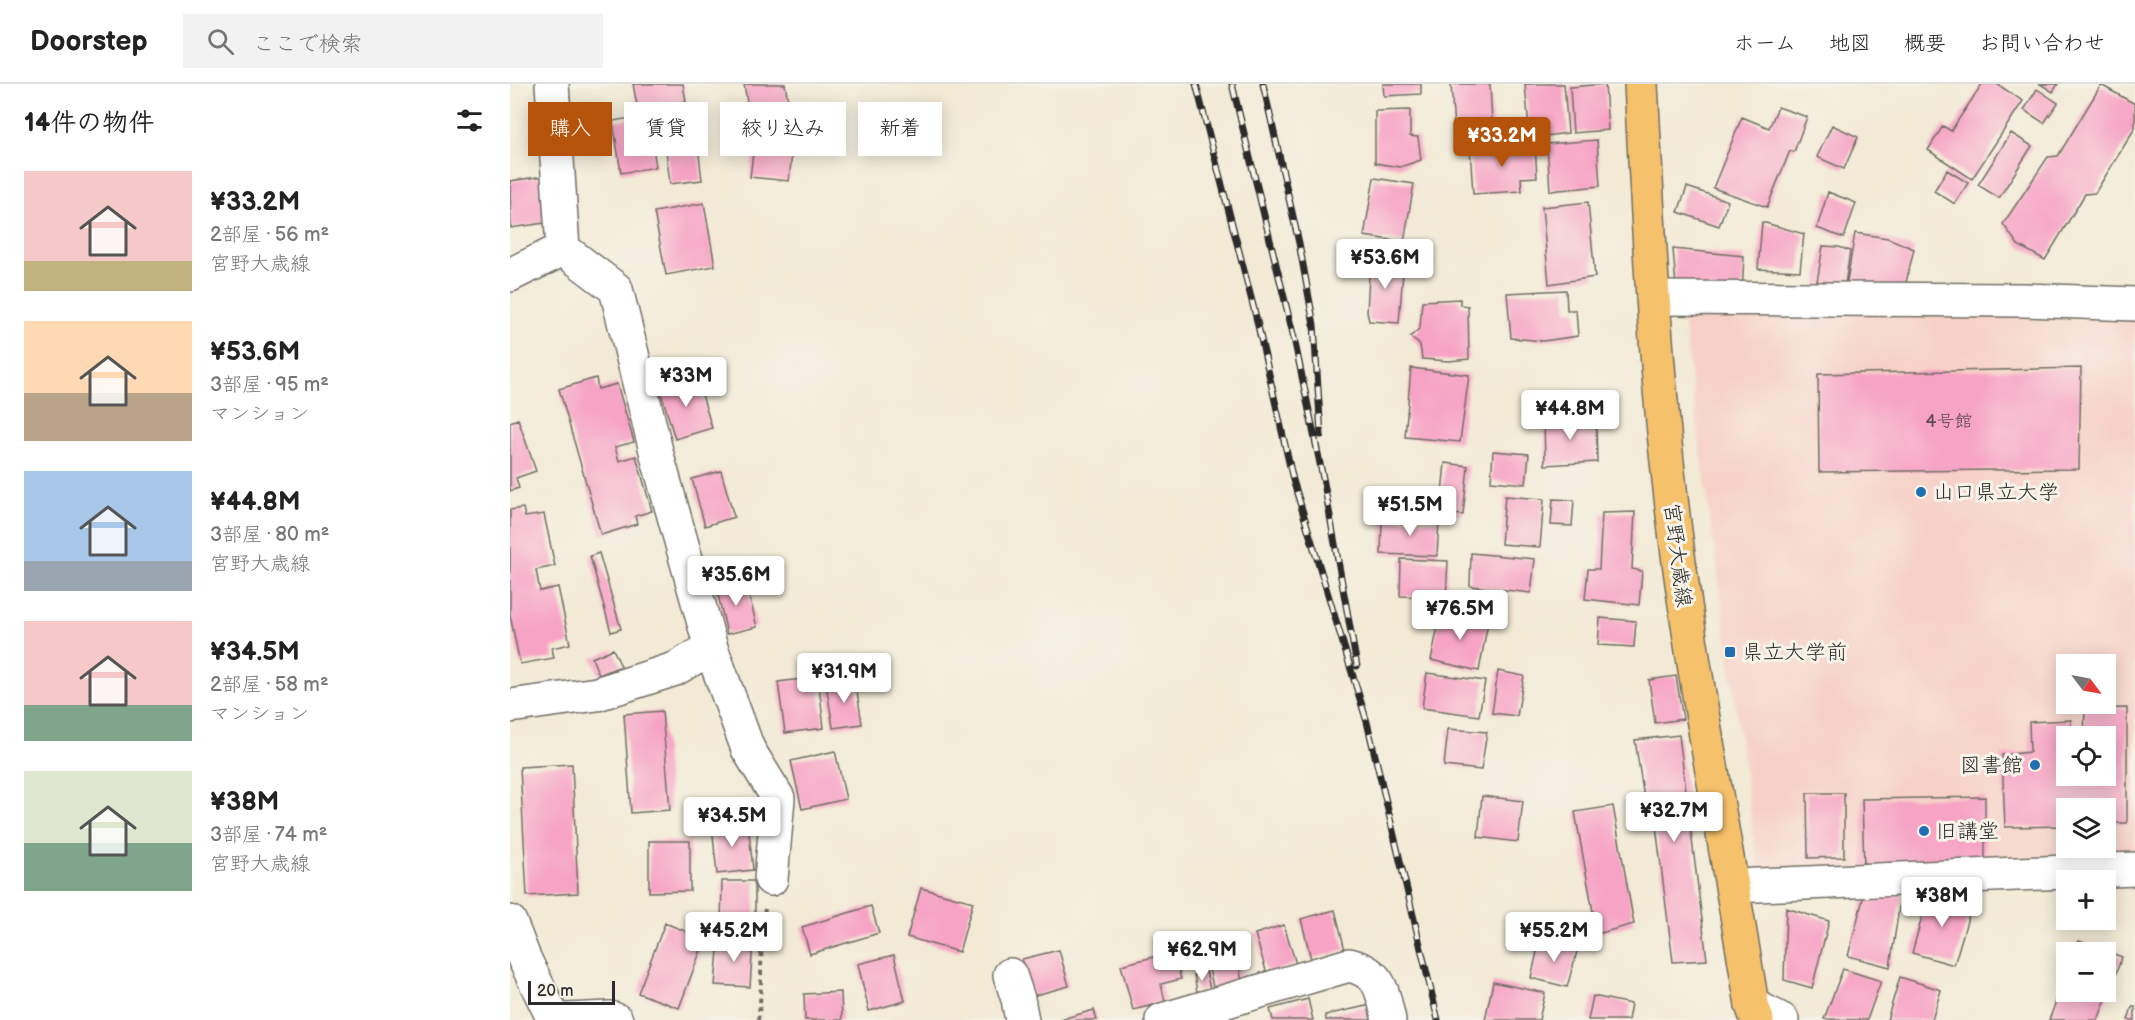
<!DOCTYPE html>
<html lang="ja">
<meta charset="utf-8">
<style>
:root{--surface:#fff;--page:#f2f2f2;--text:#222;--muted:#767676;--line:#e0e0e0;--accent:#b45309}
body{margin:0;font-family:"Balsamiq Sans","Klee One",sans-serif;background:var(--page);color:var(--text);height:100vh;display:flex;flex-direction:column;font-size:22px;white-space:nowrap}
*{box-sizing:border-box;margin:0}
p{font-size:20px;color:var(--muted)}
.icon{flex:none;width:33px;height:33px;fill:none;stroke:currentColor;stroke-width:2;stroke-linecap:round;stroke-linejoin:round}
.map{position:relative;flex:1;overflow:hidden}
.drawer{display:flex;flex-direction:column;background:var(--surface);width:510px}
.drawer>*{flex:none}
.top-card{position:absolute;left:18px;top:18px;width:570px;height:54px;display:flex;gap:12px}
.needle{width:39px;rotate:122deg}
.controls{position:absolute;left:1546px;top:570px;display:grid;gap:12px}
.controls a{display:grid;place-items:center;width:60px;height:60px;border-radius:0px;background:var(--surface);box-shadow:0 3px 15px #0003;font-size:30px}
.scale{position:absolute;left:18px;bottom:15px;width:87px;box-sizing:border-box;padding-left:6px;border:3px solid #2b2b2b;border-top:0;font-size:16px;line-height:21px;white-space:nowrap;color:#2b2b2b;-webkit-text-stroke:4px #f7f3e8;paint-order:stroke}
.price{position:absolute;translate:-50% -51px;padding:0 14px;border-radius:6px;background:#fff;color:#222;font-size:20px;line-height:39px;filter:drop-shadow(0 2px 3px #0008)}
.price::after{content:'';position:absolute;left:50%;top:36px;width:18px;height:14px;margin-left:-9px;background:inherit;clip-path:polygon(0 0,100% 0,50% 100%)}
.price.active{background:var(--accent);color:#fff}
ul{padding:0;list-style:none}
li{display:flex;align-items:center;gap:18px;height:150px;padding:0 24px}
li span{display:grid;place-items:center;flex:none;width:168px;height:120px;border-radius:0px;color:#555}
li>.icon{margin-inline-start:auto}
span .icon{width:72px;height:72px;fill:#fffc;stroke-width:1}
li b{font-size:26px}
h2{display:flex;justify-content:space-between;align-items:center;height:72px;padding:0 24px;font-size:26px}
.chip{padding:0 21px;border-radius:0px;background:var(--surface);box-shadow:0 3px 15px #0003;font-size:21px;line-height:54px}
.chip.active{background:var(--accent);color:#fff}
header{display:flex;align-items:center;gap:36px;box-sizing:border-box;height:84px;padding:0 30px;background:var(--surface);border-bottom:2px solid var(--line)}
header strong{font-size:28px}
nav{display:flex;gap:33px;margin-inline-start:auto;font-size:21px}
.search{width:420px;height:54px;background:var(--page);display:flex;align-items:center;gap:15px;box-sizing:border-box;padding:0 21px;border-radius:0px;color:var(--muted);font-size:22px}
main{display:flex;flex:1;min-height:0}
.map>svg:first-child{display:block}
.built{fill:#f7d1c8;fill-rule:evenodd}
.building{fill:#f7a3c5}
.lines{fill:none;stroke-linecap:round;stroke-linejoin:round}
.minor-casing{stroke:#716e66;stroke-width:36}
.major-casing{stroke:#716e66;stroke-width:36}
.path{stroke:#716e66;stroke-width:4;stroke-dasharray:4.5 4.5;stroke-linecap:butt}
.minor{stroke:#fff;stroke-width:33}
.major{stroke:#f5c16b;stroke-width:33}
.rail-casing{stroke:#2b2b2b;stroke-width:7}
.rail{stroke:#f7f3e8;stroke-width:4.5;stroke-dasharray:14;stroke-linecap:butt}
.poi-dot{fill:#1f6fb2;stroke:#f7f3e8;stroke-width:2}
.labels{text-anchor:middle;stroke-width:6;stroke-linejoin:round;paint-order:stroke}
.number-label{font-size:18px;fill:#5e4952}
.poi-label{font-size:21px;fill:#2b2b2b;stroke:#f7f3e8;text-anchor:start}
.street-label{font-size:21px;fill:#2b2b2b;stroke:#f7f3e8}
</style>
<header>
<strong>Doorstep</strong>
<div class="search"><svg class="icon" aria-label="search" viewBox="0 0 24 24"><circle cx="10" cy="10" r="6"/><path d="M15 15l6 6"/></svg>ここで検索</div>
<nav><a>ホーム</a><a>地図</a><a>概要</a><a>お問い合わせ</a></nav>
</header>
<main>
<section class="drawer">
<h2>14件の物件<svg class="icon" aria-label="filters" viewBox="0 0 24 24"><path d="M4 7h16M4 17h16"/><circle cx="9" cy="7" r="2"/><circle cx="15" cy="17" r="2"/></svg></h2>
<ul>
<li><span style="background:linear-gradient(#f6c9c9 75%,#c2b280 0)"><svg class="icon" aria-label="home" viewBox="0 0 24 24"><path d="M3 11l9-7 9 7M6 9v11h12V9"/></svg></span><div><b>¥33.2M</b><p>2部屋 · 56 m²</p><p>宮野大歳線</p></div></li>
<li><span style="background:linear-gradient(#ffd9b3 60%,#b9a48a 0)"><svg class="icon" aria-label="home" viewBox="0 0 24 24"><path d="M3 11l9-7 9 7M6 9v11h12V9"/></svg></span><div><b>¥53.6M</b><p>3部屋 · 95 m²</p><p>マンション</p></div></li>
<li><span style="background:linear-gradient(#a9c7e8 75%,#9aa5b1 0)"><svg class="icon" aria-label="home" viewBox="0 0 24 24"><path d="M3 11l9-7 9 7M6 9v11h12V9"/></svg></span><div><b>¥44.8M</b><p>3部屋 · 80 m²</p><p>宮野大歳線</p></div></li>
<li><span style="background:linear-gradient(#f6c9c9 70%,#7fa58c 0)"><svg class="icon" aria-label="home" viewBox="0 0 24 24"><path d="M3 11l9-7 9 7M6 9v11h12V9"/></svg></span><div><b>¥34.5M</b><p>2部屋 · 58 m²</p><p>マンション</p></div></li>
<li><span style="background:linear-gradient(#dfe7d0 60%,#7fa58c 0)"><svg class="icon" aria-label="home" viewBox="0 0 24 24"><path d="M3 11l9-7 9 7M6 9v11h12V9"/></svg></span><div><b>¥38M</b><p>3部屋 · 74 m²</p><p>宮野大歳線</p></div></li>
</ul>
</section>
<div class="map">
<svg width="1625" height="936" viewBox="0 0 1625 936">
<rect width="100%" height="100%" fill="#f7f3e8"/>
<filter id="ink" filterUnits="userSpaceOnUse"><feTurbulence type="fractalNoise" baseFrequency=".0167" numOctaves="2"/><feDisplacementMap in="SourceGraphic" scale="12" xChannelSelector="R" yChannelSelector="G"/><feConvolveMatrix kernelMatrix="1 2 1 2 8 2 1 2 1" color-interpolation-filters="sRGB"/></filter>
<filter id="wash" filterUnits="userSpaceOnUse"><feTurbulence type="fractalNoise" baseFrequency=".008" numOctaves="4" result="noise"/><feDisplacementMap in="SourceGraphic" scale="24" xChannelSelector="R" yChannelSelector="G"/><feGaussianBlur stdDeviation="1.35" result="paint"/><feColorMatrix in="noise" values="0 0 0 0 0 0 0 0 0 0 0 0 0 0 0 0 0 1.4 0 .05"/><feComposite in="paint" operator="in"/></filter>
<g filter="url(#wash)">
<rect width="100%" height="100%" fill="#f2ead5"/>
<path class="built" d="M 1171,221 L 1520,225 L 1551,234 L 1625,236 L 1625,777 L 1249,793 ZM 1557,580 L 1596,580 L 1596,620 L 1557,620 ZM 1557,652 L 1596,652 L 1596,692 L 1557,692 ZM 1557,724 L 1596,724 L 1596,764 L 1557,764 Z"/>
<g id="blocks">
<path class="building" d="M 123,0 L 173,0 L 176,18 L 128,27 Z
M 234,0 L 275,0 L 280,28 L 240,35 Z
M 873,0 L 911,0 L 911,10 L 874,12 Z
M 941,0 L 980,0 L 983,57 L 945,60 Z
M 1015,0 L 1054,0 L 1058,49 L 1020,54 Z
M 1095,0 L 1098,46 L 1063,49 L 1060,3 Z
M 1472,0 L 1487,0 L 1513,17 L 1462,95 L 1418,66 L 1433,42 L 1441,47 Z
M 1530,0 L 1548,0 L 1543,8 Z
M 1591,1 L 1625,20 L 1625,44 L 1585,109 L 1575,110 L 1535,176 L 1508,161 L 1493,140 L 1538,73 L 1548,72 Z
M 1527,5 L 1548,19 L 1534,39 L 1514,26 Z
M 1268,23 L 1297,33 L 1284,68 L 1280,67 L 1257,123 L 1203,104 L 1232,33 L 1259,44 Z
M 900,26 L 900,52 L 908,53 L 911,76 L 890,83 L 865,79 L 865,27 Z
M 184,29 L 192,96 L 160,100 L 152,33 Z
M 138,31 L 146,83 L 111,89 L 103,37 Z
M 1322,41 L 1348,53 L 1334,85 L 1307,73 Z
M 246,46 L 284,50 L 279,97 L 240,93 Z
M 1501,49 L 1522,62 L 1489,114 L 1468,101 Z
M 1087,56 L 1090,102 L 1040,107 L 1037,60 Z
M 1025,60 L 1027,93 L 1011,94 L 1012,107 L 963,110 L 960,64 Z
M 1437,86 L 1458,99 L 1445,120 L 1424,107 Z
M 34,92 L 41,138 L 1,144 L 0,97 Z
M 864,94 L 904,100 L 894,158 L 854,152 Z
M 1177,103 L 1218,117 L 1209,142 L 1168,128 Z
M 1318,108 L 1346,119 L 1334,154 L 1307,144 Z
M 1078,118 L 1085,193 L 1039,200 L 1032,123 Z
M 194,119 L 205,182 L 156,191 L 144,128 Z
M 1252,138 L 1294,150 L 1290,187 L 1248,185 Z
M 1345,149 L 1378,154 L 1404,165 L 1393,211 L 1336,203 Z
M 1313,162 L 1329,163 L 1340,167 L 1334,207 L 1306,204 Z
M 1163,165 L 1234,172 L 1232,210 L 1166,202 Z
M 860,174 L 894,176 L 889,239 L 859,237 L 857,228 Z
M 1056,206 L 1057,226 L 1066,226 L 1068,252 L 1033,257 L 1001,254 L 997,209 Z
M 950,215 L 950,221 L 958,222 L 959,275 L 939,277 L 912,275 L 910,261 L 900,253 L 910,244 L 912,217 Z
M 901,284 L 959,291 L 950,358 L 895,353 Z
M 1571,284 L 1569,385 L 1309,388 L 1308,290 Z
M 86,294 L 88,305 L 107,300 L 124,358 L 105,363 L 109,377 L 126,372 L 142,427 L 125,432 L 127,440 L 91,451 L 49,305 Z
M 187,294 L 202,344 L 165,355 L 150,305 Z
M 1034,333 L 1086,334 L 1087,378 L 1035,381 Z
M 8,335 L 26,387 L 6,394 L 9,404 L 0,407 L 0,338 Z
M 983,367 L 1019,370 L 1016,400 L 981,397 Z
M 935,379 L 958,382 L 953,431 L 930,429 Z
M 211,387 L 224,433 L 195,442 L 182,395 Z
M 995,412 L 1034,415 L 1030,463 L 991,460 Z
M 1043,415 L 1064,416 L 1062,442 L 1041,441 Z
M 13,424 L 15,433 L 34,430 L 45,482 L 26,486 L 30,507 L 48,503 L 60,560 L 42,564 L 44,574 L 10,580 L 0,531 L 0,426 Z
M 1125,428 L 1122,485 L 1132,487 L 1129,521 L 1075,515 L 1078,485 L 1089,485 L 1092,429 Z
M 872,435 L 929,437 L 927,472 L 871,470 Z
M 89,469 L 111,545 L 101,548 L 80,472 Z
M 961,469 L 1025,475 L 1021,509 L 960,502 Z
M 891,475 L 938,477 L 936,514 L 890,512 Z
M 235,495 L 247,543 L 217,550 L 206,502 Z
M 931,528 L 978,538 L 969,587 L 921,576 Z
M 1090,534 L 1126,537 L 1124,563 L 1088,561 Z
M 103,565 L 111,582 L 89,591 L 82,574 Z
M 988,587 L 1014,592 L 1007,632 L 982,629 Z
M 917,589 L 975,597 L 969,632 L 912,624 Z
M 1166,592 L 1173,635 L 1145,639 L 1139,596 Z
M 308,593 L 314,644 L 275,649 L 268,598 Z
M 345,595 L 352,640 L 323,644 L 316,599 Z
M 1617,624 L 1617,739 L 1596,739 L 1596,724 L 1575,724 L 1575,719 L 1556,719 L 1556,742 L 1495,743 L 1492,671 L 1520,668 L 1519,638 L 1561,636 L 1562,652 L 1557,652 L 1557,692 L 1596,692 L 1596,652 L 1574,652 L 1575,625 Z
M 152,627 L 160,726 L 121,729 L 114,630 Z
M 938,645 L 977,648 L 971,686 L 934,682 Z
M 1169,651 L 1197,876 L 1163,878 L 1143,718 L 1135,720 L 1125,656 Z
M 325,667 L 336,715 L 292,725 L 281,677 Z
M 62,680 L 68,809 L 17,812 L 10,683 Z
M 1297,709 L 1334,709 L 1334,773 L 1298,774 Z
M 972,712 L 1013,717 L 1008,758 L 968,753 Z
M 1475,713 L 1475,779 L 1354,784 L 1352,715 Z
M 1103,722 L 1124,840 L 1087,850 L 1065,728 Z
M 238,739 L 243,786 L 207,790 L 202,742 Z
M 139,757 L 180,757 L 180,807 L 139,808 Z
M 212,797 L 245,797 L 245,838 L 211,838 Z
M 411,804 L 463,818 L 449,868 L 397,853 Z
M 1355,807 L 1391,811 L 1380,883 L 1338,872 Z
M 1419,807 L 1462,820 L 1444,881 L 1402,869 Z
M 361,822 L 369,849 L 300,870 L 292,843 Z
M 1276,824 L 1319,837 L 1302,904 L 1274,896 Z
M 825,826 L 835,866 L 801,875 L 791,835 Z
M 155,839 L 195,855 L 169,924 L 128,909 Z
M 774,841 L 786,880 L 757,890 L 745,850 Z
M 209,854 L 243,857 L 240,903 L 205,901 Z
M 1030,855 L 1068,864 L 1057,903 L 1021,894 Z
M 1569,857 L 1612,873 L 1588,936 L 1539,936 L 1557,889 L 1557,908 L 1596,908 L 1596,868 L 1565,868 Z
M 724,858 L 733,902 L 704,908 L 695,863 Z
M 549,866 L 559,902 L 522,912 L 512,875 Z
M 664,868 L 671,895 L 651,900 L 655,918 L 623,926 L 611,881 Z
M 384,871 L 395,917 L 359,927 L 348,880 Z
M 1333,885 L 1371,897 L 1357,936 L 1314,935 Z
M 696,887 L 700,905 L 687,908 L 684,890 Z
M 1390,893 L 1431,906 L 1422,936 L 1377,936 Z
M 983,898 L 1035,909 L 1029,936 L 975,936 Z
M 331,908 L 332,936 L 295,936 L 294,910 Z
M 1083,912 L 1121,920 L 1118,936 L 1078,936 Z
M 798,915 L 803,936 L 763,936 L 760,925 Z
M 861,921 L 864,936 L 816,936 L 815,931 Z
M 1622,923 L 1625,923 L 1625,936 L 1618,936 Z
M 584,926 L 587,936 L 552,936 L 552,935 Z"/>
</g>
</g>
<g filter="url(#ink)">
<use href="#blocks" fill-opacity="0" stroke="#716e66" stroke-width="1.5"/>
<g class="lines">
<defs>
<path id="minor" d="M 0,191 L 53,165
M 1143,214 L 1514,216 L 1625,220
M 201,564 L 238,665 L 268,714 L 261,795
M 0,622 L 87,610 L 165,585 L 201,564 L 148,375 L 106,205 L 53,165 L 42,0
M 1223,802 L 1625,785
M 0,838 L 14,874 L 44,936
M 500,891 L 508,915 L 512,936
M 1242,921 L 1272,936
M 57,936 L 100,934 L 106,936
M 652,936 L 839,881 C 872,889 872,907 879,936"/>
<path id="major" d="M 1131,0 C 1138,132 1144,264 1159,396 C 1178,572 1214,746 1242,921 L 1247,936"/>
</defs>
<use href="#minor" class="minor-casing"/>
<use href="#major" class="major-casing"/>
<path class="path" d="M 248,936 C 254,899 248,862 255,825"/>
<use href="#minor" class="minor"/>
<use href="#major" class="major"/>
<defs>
<path id="rail" d="M 686,0 L 746,233 L 783,396 L 857,638 L 928,936
M 722,0 L 784,254 L 814,399 L 847,582
M 753,0 L 789,159 L 804,241 L 811,351"/>
</defs>
<use href="#rail" class="rail-casing"/>
<use href="#rail" class="rail"/>
</g>
</g>
<g class="poi-dot">
<circle cx="1411" cy="408" r="6"/>
<rect x="1214" y="562" width="12" height="12" rx="3"/>
<circle cx="1525" cy="681" r="6"/>
<circle cx="1414" cy="747" r="6"/>
</g>
<g class="labels">
<g class="number-label">
<text x="1439" y="343">4号館</text>
</g>
<g class="poi-label">
<text x="1423" y="415">山口県立大学</text>
<text x="1232" y="575">県立大学前</text>
<text x="1513" y="688" text-anchor="end">図書館</text>
<text x="1426" y="754">旧講堂</text>
</g>
<g class="street-label">
<text transform="translate(1168 471) rotate(83)" y="7">宮野大歳線</text>
</g>
</g>
</svg>
<div class="controls">
<a><svg class="needle" viewBox="-14 -14 28 28"><path d="M0-13l5 13h-10z" fill="#e53935"/><path d="M0 13l5-13h-10z" fill="#767676"/></svg></a>
<a><svg class="icon" aria-label="locate" viewBox="0 0 24 24"><circle cx="12" cy="12" r="6"/><path d="M12 2v4M12 18v4M2 12h4M18 12h4"/></svg></a>
<a><svg class="icon" aria-label="layers" viewBox="0 0 24 24"><path d="M12 4l9 5-9 5-9-5zM3 14l9 5 9-5"/></svg></a>
<a>+</a>
<a>−</a>
</div>
<div class="scale">20 m</div>
<b class="price active" style="left:992px;top:84px">¥33.2M</b>
<b class="price" style="left:875px;top:206px">¥53.6M</b>
<b class="price" style="left:176px;top:324px">¥33M</b>
<b class="price" style="left:1060px;top:357px">¥44.8M</b>
<b class="price" style="left:900px;top:453px">¥51.5M</b>
<b class="price" style="left:226px;top:523px">¥35.6M</b>
<b class="price" style="left:950px;top:557px">¥76.5M</b>
<b class="price" style="left:334px;top:620px">¥31.9M</b>
<b class="price" style="left:1164px;top:759px">¥32.7M</b>
<b class="price" style="left:222px;top:764px">¥34.5M</b>
<b class="price" style="left:1432px;top:844px">¥38M</b>
<b class="price" style="left:224px;top:879px">¥45.2M</b>
<b class="price" style="left:1044px;top:879px">¥55.2M</b>
<b class="price" style="left:692px;top:898px">¥62.9M</b>
<div class="top-card">
<a class="chip active">購入</a>
<a class="chip">賃貸</a>
<a class="chip">絞り込み</a>
<a class="chip">新着</a>
</div>
</div>
</main>
